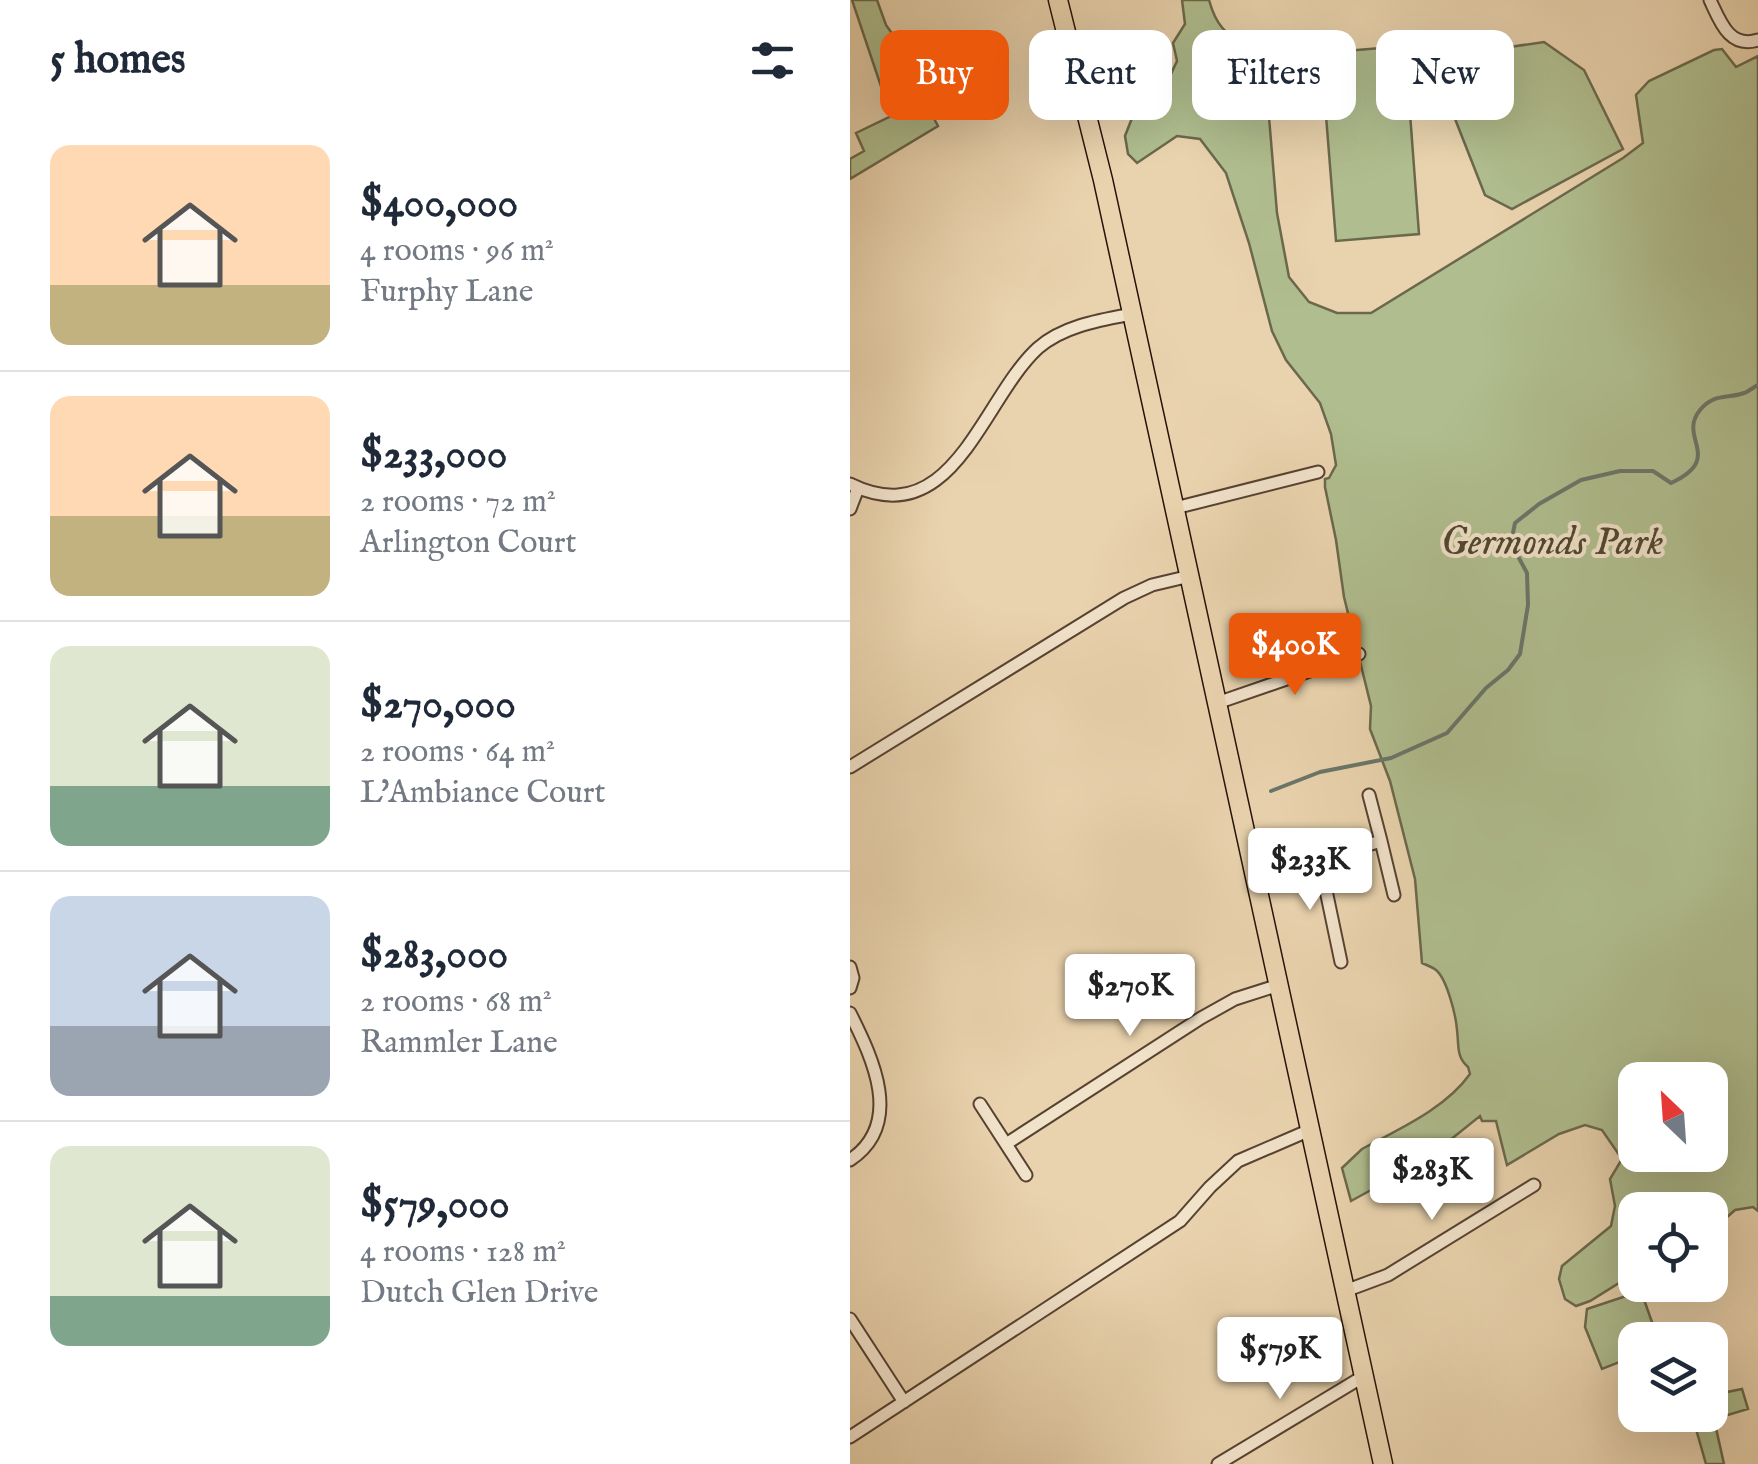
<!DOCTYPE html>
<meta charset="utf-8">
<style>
:root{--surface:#fff;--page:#f2f2f3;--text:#1f2937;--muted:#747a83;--line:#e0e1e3;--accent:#ea580c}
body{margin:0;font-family:"IM FELL English",serif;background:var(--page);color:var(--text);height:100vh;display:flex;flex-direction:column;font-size:38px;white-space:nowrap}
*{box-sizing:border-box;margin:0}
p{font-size:32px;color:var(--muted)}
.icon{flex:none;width:55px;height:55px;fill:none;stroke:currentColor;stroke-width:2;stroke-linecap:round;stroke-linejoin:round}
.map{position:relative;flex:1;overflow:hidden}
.details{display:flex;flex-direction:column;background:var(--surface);width:850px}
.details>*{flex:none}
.hud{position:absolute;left:30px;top:30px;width:728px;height:90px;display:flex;gap:20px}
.needle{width:65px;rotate:335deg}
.fabs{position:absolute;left:768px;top:1062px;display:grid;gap:20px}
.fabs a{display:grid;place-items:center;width:110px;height:110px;border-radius:20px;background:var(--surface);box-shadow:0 10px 40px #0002;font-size:50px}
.price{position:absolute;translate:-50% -85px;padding:0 22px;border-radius:10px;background:#fff;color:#222;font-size:32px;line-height:65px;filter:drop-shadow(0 2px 5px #0008)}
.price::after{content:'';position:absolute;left:50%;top:60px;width:30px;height:22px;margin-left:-15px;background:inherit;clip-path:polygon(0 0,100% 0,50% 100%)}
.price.selected{background:var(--accent);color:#fff}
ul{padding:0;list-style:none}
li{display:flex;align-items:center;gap:30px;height:250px;padding:0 50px}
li+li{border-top:2px solid var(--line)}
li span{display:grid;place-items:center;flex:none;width:280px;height:200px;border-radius:20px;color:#555}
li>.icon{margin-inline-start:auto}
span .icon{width:120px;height:120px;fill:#fffc;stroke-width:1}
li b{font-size:42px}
h2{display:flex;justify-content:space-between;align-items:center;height:120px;padding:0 50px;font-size:42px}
.tag{padding:0 35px;border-radius:20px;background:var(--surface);box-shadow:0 10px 40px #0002;font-size:35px;line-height:90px}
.tag.selected{background:var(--accent);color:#fff}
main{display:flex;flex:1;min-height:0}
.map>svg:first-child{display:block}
.green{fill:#b0be8f;stroke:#6b684c;stroke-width:2.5;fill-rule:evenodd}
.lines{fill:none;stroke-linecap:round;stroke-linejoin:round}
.stream{stroke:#6a7669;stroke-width:4}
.minor-casing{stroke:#574232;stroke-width:15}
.primary-casing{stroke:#261208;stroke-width:21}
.minor{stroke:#f1e2ca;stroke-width:11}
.primary{stroke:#e9d3ae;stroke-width:18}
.labels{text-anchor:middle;stroke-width:8;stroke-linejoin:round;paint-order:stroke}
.park-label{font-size:40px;font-style:italic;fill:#4f4630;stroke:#f1e2ca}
</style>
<main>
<section class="details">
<h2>5 homes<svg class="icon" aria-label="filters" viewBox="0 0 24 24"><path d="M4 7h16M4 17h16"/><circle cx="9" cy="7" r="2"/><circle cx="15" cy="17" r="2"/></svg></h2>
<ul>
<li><span style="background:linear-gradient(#ffd9b3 70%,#c2b280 0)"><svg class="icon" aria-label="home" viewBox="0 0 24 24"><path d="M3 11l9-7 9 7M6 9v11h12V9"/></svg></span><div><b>$400,000</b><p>4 rooms · 96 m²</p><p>Furphy Lane</p></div></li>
<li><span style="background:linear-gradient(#ffd9b3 60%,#c2b280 0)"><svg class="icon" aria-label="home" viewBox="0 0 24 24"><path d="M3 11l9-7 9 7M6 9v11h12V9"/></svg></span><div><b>$233,000</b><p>2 rooms · 72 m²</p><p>Arlington Court</p></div></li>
<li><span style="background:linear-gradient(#dfe7d0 70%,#7fa58c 0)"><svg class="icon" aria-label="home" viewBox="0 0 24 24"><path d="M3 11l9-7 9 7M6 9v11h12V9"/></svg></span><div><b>$270,000</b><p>2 rooms · 64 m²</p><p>L'Ambiance Court</p></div></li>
<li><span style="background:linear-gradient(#c9d6e8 65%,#9aa5b1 0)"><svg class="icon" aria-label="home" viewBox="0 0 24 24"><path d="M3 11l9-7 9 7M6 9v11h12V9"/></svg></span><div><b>$283,000</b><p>2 rooms · 68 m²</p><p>Rammler Lane</p></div></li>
<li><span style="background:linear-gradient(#dfe7d0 75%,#7fa58c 0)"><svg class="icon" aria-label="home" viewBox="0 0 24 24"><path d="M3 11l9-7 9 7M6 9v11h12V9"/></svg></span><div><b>$579,000</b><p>4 rooms · 128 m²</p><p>Dutch Glen Drive</p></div></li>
</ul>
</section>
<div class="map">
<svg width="908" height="1464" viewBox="0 0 908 1464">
<rect width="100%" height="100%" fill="#e9d3ae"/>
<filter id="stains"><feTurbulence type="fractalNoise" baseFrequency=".002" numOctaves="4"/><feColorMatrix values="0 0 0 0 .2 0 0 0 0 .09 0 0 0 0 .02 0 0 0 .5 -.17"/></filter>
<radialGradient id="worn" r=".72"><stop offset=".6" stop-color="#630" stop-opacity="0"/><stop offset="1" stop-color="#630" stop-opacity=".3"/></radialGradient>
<path class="green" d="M 2,0 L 27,0 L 36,25 L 55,52 L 100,35 L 103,48 L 55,65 L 88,126 L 0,179 L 0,159 L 14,151 L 6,133 L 41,116 Z
M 332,0 L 359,0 C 370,40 386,34 414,57 L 427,213 L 439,277 L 459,302 L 487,313 L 521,313 L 773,158 L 793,143 L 786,95 L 799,81 L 864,50 L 872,49 L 886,67 L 908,56 L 908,1211 L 903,1207 L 885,1210 L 867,1226 L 867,1246 L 863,1262 L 860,1264 L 860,1210 L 785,1210 L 785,1273 L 740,1301 L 726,1306 L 715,1299 L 709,1279 L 712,1266 L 761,1226 L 765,1206 L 760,1179 L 772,1159 L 752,1130 L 735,1125 L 709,1134 L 657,1165 L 646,1121 L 632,1121 L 630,1116 L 574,1161 L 501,1201 L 492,1168 L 512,1149 C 549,1129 595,1109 620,1074 L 618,1067 C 606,1057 609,1045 607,1030 C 606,1016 597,979 586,970 C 582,967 577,965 572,963 L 565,879 L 540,781 L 520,729 L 521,706 L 494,597 L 486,540 L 475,487 L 475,479 L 479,478 L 486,465 L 481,434 L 470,403 L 436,360 L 422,331 L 399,243 L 376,173 L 350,139 L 327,136 L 287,163 L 278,154 L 275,136 L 282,118 L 309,99 L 327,61 L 323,43 L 335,24 ZM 785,1080 L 860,1080 L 860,1155 L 785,1155 Z
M 694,42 L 734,70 L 773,149 L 662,209 L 635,195 L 587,73 L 632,51 Z
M 555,46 L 569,234 L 486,241 L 471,53 Z
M 791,1291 L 803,1325 L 796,1340 L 785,1340 L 785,1356 L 752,1369 L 735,1327 L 737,1309 Z
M 860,1362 L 868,1365 L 877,1392 L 892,1389 L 898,1409 L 864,1419 L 874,1464 L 856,1464 L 842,1415 L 860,1415 Z"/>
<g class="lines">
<path class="stream" d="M 421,791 L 470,772 L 541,758 L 597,733 L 636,688 L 658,670 L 670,654 L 678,605 L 677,573 L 661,543 L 665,523 L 689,504 L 731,480 L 770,471 L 803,471 L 821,483 C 875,458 827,438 850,410 C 864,393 877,399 894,393 C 896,393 907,385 908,385"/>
<defs>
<path id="minor" d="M 860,0 C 870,21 879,49 908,40
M 0,484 C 103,535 132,399 188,348 C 213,326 250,320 282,314
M 325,508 L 468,472
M 0,509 L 8,488
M 367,703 L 509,654
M 0,767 L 274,598 L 302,585 L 340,576
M 519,795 L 531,841
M 469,857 L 491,962
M 402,861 L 446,852 L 469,857 L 481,856 L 531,841 L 544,895
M 0,967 L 3,978 L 0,988
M 0,1013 C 23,1059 54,1124 0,1160
M 130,1104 L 176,1175
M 156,1144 L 351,1018 L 385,999 L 429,985
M 495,1291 L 538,1275 L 684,1185
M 0,1319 L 54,1402
M 0,1437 L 330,1221 L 360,1187 L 388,1161 L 460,1130
M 368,1464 L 514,1376"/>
<path id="primary" d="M 208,0 L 253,180 L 533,1464"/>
</defs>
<use href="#minor" class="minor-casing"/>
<use href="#primary" class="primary-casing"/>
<use href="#minor" class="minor"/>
<use href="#primary" class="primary"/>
</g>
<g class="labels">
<g class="park-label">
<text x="702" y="554">Germonds Park</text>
</g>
</g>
<rect width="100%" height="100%" filter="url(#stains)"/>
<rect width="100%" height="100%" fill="url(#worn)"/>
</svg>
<div class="fabs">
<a><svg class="needle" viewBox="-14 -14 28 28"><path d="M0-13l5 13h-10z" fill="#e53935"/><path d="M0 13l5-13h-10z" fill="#747a83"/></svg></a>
<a><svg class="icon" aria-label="locate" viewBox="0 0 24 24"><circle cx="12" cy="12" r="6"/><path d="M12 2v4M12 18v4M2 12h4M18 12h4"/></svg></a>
<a><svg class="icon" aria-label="layers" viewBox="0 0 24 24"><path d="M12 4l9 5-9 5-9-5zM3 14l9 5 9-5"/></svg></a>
</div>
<b class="price selected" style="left:445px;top:698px">$400K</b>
<b class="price" style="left:460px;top:913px">$233K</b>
<b class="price" style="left:280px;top:1039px">$270K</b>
<b class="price" style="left:582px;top:1223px">$283K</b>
<b class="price" style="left:430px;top:1402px">$579K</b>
<div class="hud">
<a class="tag selected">Buy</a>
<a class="tag">Rent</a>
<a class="tag">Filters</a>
<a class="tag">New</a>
</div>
</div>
</main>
